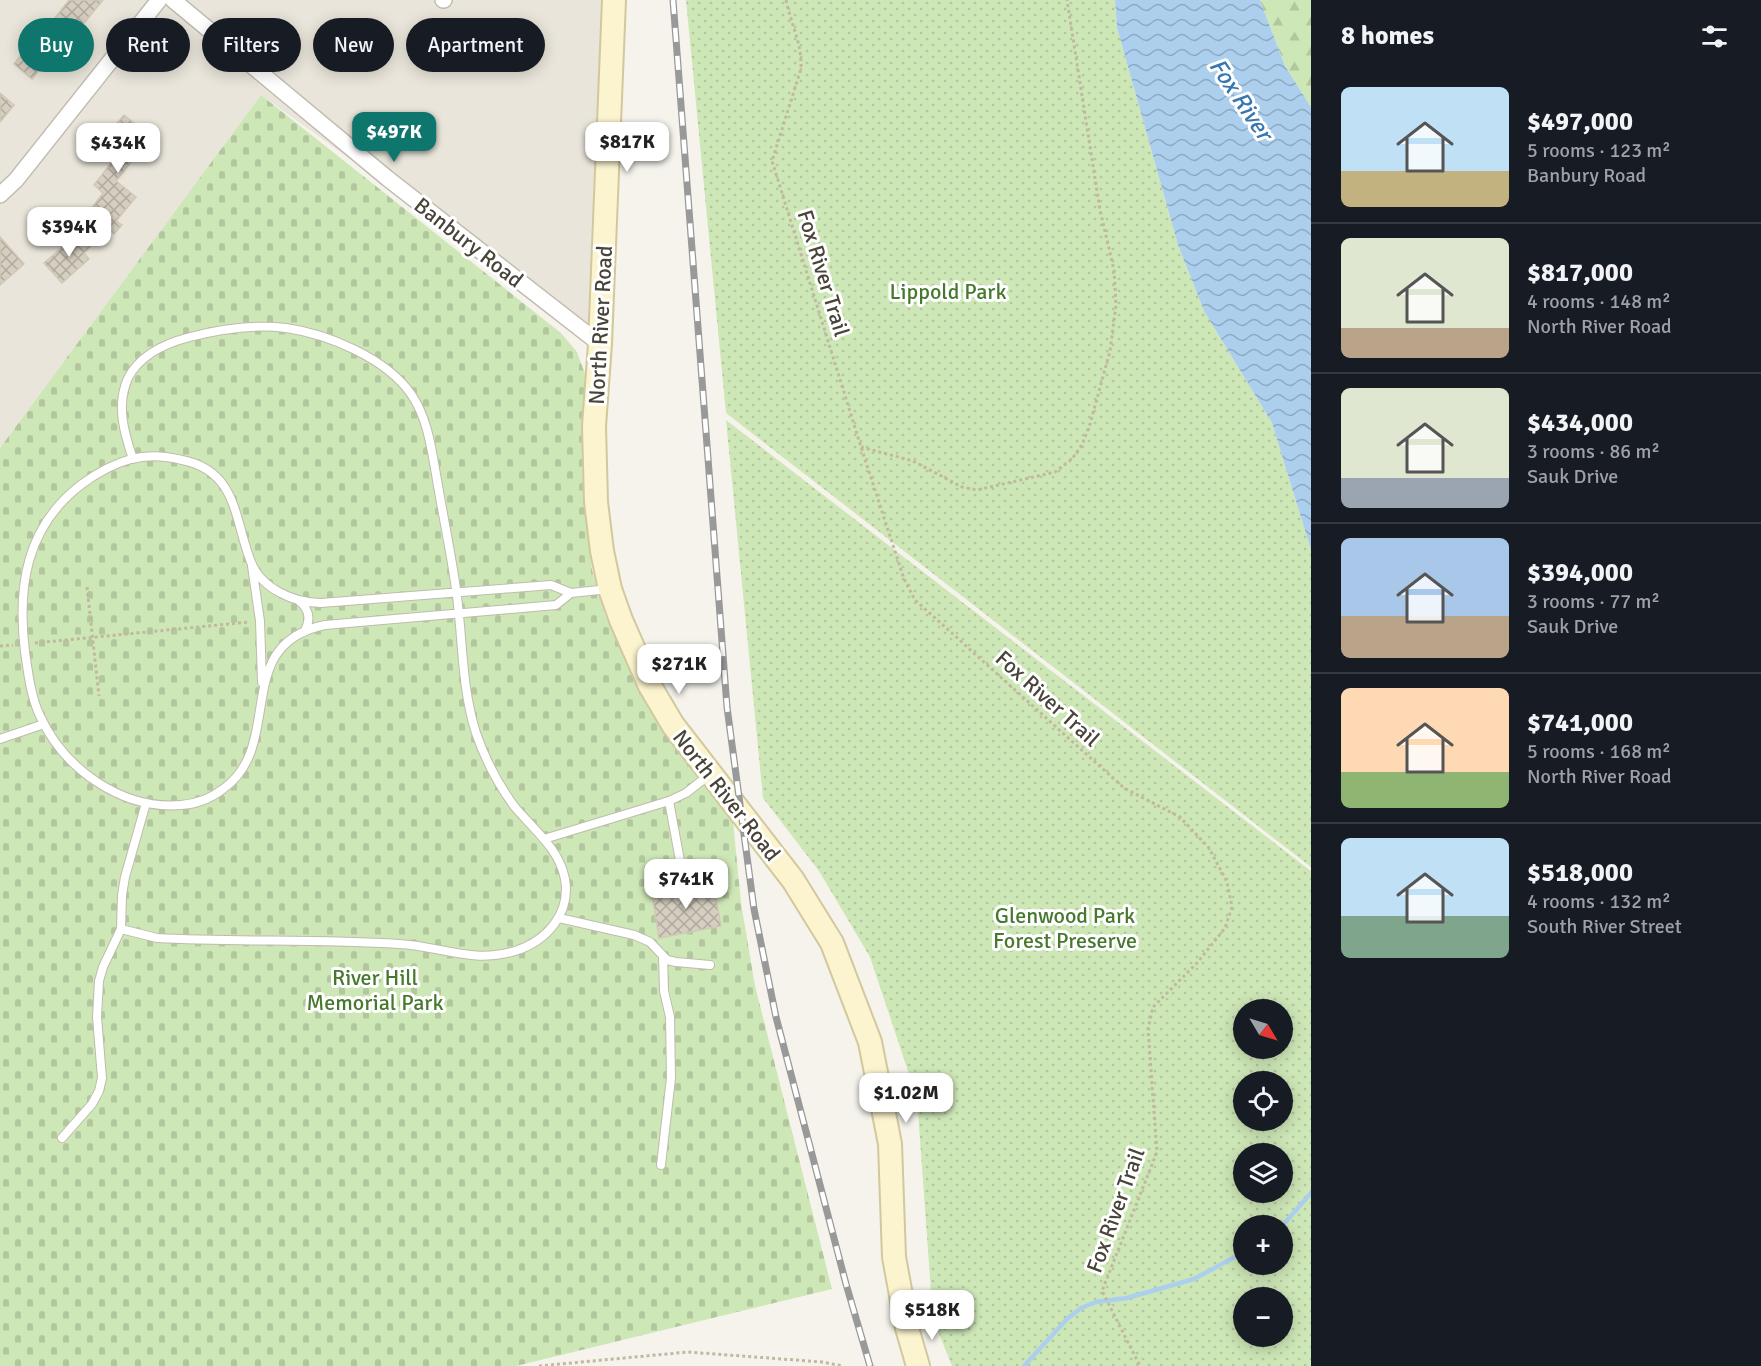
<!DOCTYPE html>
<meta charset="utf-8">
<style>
:root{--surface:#171b24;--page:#242831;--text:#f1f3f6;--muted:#9ea1a6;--line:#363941;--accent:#0f766e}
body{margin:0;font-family:Signika,sans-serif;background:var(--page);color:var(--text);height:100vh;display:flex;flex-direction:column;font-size:22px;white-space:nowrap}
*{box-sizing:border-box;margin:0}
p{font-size:20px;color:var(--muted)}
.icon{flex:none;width:33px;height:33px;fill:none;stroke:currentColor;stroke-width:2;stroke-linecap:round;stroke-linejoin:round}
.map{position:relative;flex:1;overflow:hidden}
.side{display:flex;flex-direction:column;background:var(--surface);width:450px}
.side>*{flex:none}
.guide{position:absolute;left:18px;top:18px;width:570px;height:54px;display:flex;gap:12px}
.needle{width:39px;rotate:128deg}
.buttons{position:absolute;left:1233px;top:999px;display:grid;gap:12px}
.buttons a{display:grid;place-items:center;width:60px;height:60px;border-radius:50%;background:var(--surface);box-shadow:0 3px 15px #0003;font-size:30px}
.price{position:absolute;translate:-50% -51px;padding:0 14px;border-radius:12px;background:#fff;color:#222;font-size:20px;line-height:39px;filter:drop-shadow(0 2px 3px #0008)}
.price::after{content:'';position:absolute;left:50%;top:36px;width:18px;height:14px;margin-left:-9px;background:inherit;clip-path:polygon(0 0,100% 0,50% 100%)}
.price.current{background:var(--accent);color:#fff}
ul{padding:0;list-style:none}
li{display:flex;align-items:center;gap:18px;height:150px;padding:0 30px}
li+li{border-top:2px solid var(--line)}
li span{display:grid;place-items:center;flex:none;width:168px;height:120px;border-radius:9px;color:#555}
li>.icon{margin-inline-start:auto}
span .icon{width:72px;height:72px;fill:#fffc;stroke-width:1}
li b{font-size:26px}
h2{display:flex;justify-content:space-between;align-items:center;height:72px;padding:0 30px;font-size:26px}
.pill{padding:0 21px;border-radius:27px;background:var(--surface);box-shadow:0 3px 15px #0003;font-size:21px;line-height:54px}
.pill.current{background:var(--accent);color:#fff}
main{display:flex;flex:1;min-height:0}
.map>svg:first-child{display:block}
.residential{fill:#e9e5da}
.forest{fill:url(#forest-firs)}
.cemetery{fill:url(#cemetery-stones)}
.park{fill:url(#park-dots);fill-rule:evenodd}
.water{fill:url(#water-waves)}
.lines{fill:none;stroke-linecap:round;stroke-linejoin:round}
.stream{stroke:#accfee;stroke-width:4.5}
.building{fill:url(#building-cross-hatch);stroke:#d1c8b5;stroke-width:1.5}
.lane-casing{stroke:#c0bbae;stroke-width:10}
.street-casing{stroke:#c0bbae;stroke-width:18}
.secondary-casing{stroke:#d2c89d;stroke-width:26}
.path{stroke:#c1b8a0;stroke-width:3;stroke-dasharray:3 3;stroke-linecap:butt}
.lane{stroke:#fff;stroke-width:8}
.street{stroke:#fff;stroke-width:15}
.secondary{stroke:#fcf4ce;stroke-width:22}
.rail-casing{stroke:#999;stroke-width:7}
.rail{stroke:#fff;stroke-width:4.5;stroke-dasharray:14;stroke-linecap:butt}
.labels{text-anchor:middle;stroke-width:6;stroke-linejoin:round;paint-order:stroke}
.street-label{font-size:22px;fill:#494439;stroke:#fff}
.park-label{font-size:22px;fill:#46792e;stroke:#fff}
.water-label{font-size:24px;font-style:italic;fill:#3676b1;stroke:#fff}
</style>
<main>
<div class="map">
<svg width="1311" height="1366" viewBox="0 0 1311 1366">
<defs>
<pattern id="forest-firs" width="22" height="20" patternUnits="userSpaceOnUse" patternTransform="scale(1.5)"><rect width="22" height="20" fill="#cee7b7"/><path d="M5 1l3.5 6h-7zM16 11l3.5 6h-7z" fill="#b2c79e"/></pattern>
<pattern id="cemetery-stones" width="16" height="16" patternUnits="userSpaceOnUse" patternTransform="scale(1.5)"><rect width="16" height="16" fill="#cee7b7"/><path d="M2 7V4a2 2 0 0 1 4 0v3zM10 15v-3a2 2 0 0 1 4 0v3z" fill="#b2c79e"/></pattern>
<pattern id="park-dots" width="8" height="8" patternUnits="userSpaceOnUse" patternTransform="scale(1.5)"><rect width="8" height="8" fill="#cee7b7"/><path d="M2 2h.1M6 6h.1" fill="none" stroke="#b2c79e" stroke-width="1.8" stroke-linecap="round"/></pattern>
<pattern id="water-waves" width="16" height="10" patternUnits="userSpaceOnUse" patternTransform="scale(1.5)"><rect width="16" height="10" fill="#accfee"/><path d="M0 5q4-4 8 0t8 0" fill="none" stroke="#8eaac2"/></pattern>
<pattern id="building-cross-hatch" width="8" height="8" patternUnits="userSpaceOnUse" patternTransform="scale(1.5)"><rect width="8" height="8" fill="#d6cfc1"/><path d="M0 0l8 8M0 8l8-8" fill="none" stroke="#b0aa9e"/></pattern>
</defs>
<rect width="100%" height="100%" fill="#f5f3ec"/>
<path class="residential" d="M 0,0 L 607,0 L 593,333 L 261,95 L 0,448 Z"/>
<path class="forest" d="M 1260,0 L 1311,0 L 1311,107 L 1285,66 Z"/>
<path class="cemetery" d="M 261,95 L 561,333 L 577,352 L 585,374 L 582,430 L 584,497 L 592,570 L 605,615 L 652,711 L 687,763 L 733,821 L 741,903 L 755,986 L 832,1289 L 516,1366 L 0,1366 L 0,448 Z"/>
<path class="park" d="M 686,0 L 1115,0 L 1117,28 L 1178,245 L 1204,311 L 1272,423 L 1311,550 L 1311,867 L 726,413 Z
M 726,420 L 1311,871 L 1311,1366 L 952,1366 L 933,1319 L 917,1098 L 870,957 L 819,871 L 763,798 ZM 1244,1010 L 1282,1010 L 1282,1048 L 1244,1048 ZM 1244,1082 L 1282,1082 L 1282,1120 L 1244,1120 ZM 1244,1154 L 1282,1154 L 1282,1192 L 1244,1192 ZM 1244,1226 L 1282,1226 L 1282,1264 L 1244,1264 ZM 1244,1298 L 1282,1298 L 1282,1336 L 1244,1336 Z"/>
<path class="water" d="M 1115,0 L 1260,0 L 1285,66 L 1311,107 L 1311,550 L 1272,423 L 1204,311 L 1178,245 L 1117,28 Z"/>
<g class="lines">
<path class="stream" d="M 1282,1226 L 1311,1193
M 1024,1366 L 1067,1319 L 1081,1308 L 1096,1302 L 1127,1298 L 1194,1279 L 1244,1252"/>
</g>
<path class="building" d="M 69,0 L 103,0 L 75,34 L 55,18 Z
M 37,35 L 55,50 L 32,79 L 14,64 Z
M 0,93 L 14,105 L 0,122 Z
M 124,115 L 151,137 L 116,181 L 136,197 L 116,221 L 122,225 L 114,234 L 88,213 L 103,193 L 94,185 L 116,157 L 102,146 L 116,129 L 114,127 Z
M 80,232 L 92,245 L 84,253 L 89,259 L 62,283 L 44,263 Z
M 0,237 L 24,264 L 0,285 Z
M 713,882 L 721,926 L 659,938 L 652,894 Z"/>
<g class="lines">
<defs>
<path id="lane" d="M 252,566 L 260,621 L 262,682
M 571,593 L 551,585 L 321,603 C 293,603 261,588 251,562 C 234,520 238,471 182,460 C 166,456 147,455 131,459 C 113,464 97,473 82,484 C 26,526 17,587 25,652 C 28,673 31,697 40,716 C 64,769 122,810 181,805 C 197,804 210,799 223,789 C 286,745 230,644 325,625 L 556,605 L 571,593 L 609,589
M 299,601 C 310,610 311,620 304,632
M 0,739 L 44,724
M 669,801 L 683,877
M 544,839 L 669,801 L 686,793 L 709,775
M 559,918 L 634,935 L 650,942 L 667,960 L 676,962 L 710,965
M 121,929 L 157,938 C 238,942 319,939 399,944 C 440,946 473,964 515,951 C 547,941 571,913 565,879 C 559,848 533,829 514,806 C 498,784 485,759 476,733 C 461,686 463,637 456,589 C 451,553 443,516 437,480 C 432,452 428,418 411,394 C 386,358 328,334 286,328 C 254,324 221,329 190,337 C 166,343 140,355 128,378 C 116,405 124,433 133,459
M 62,1138 L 92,1104 L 99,1091 L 102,1078 L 97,1017 L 99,981 L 103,967 L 121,929 L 122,895 L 125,877 L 146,803
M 661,1165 L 671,1078 L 670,1017 L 664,991 L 663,956"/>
<path id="street" d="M 173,0 L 387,178 L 600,344
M 443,0 L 444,0
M 0,195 L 16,180 L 159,0"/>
<path id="secondary" d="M 614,0 L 600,344 L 594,426 L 596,502 L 602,551 L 610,589 L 621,620 L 650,686 L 673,725 L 793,880 L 832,943 L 870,1042 L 890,1144 L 894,1257 L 907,1328 L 918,1366"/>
</defs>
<use href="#lane" class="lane-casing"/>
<use href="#street" class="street-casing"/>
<use href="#secondary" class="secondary-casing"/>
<path class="path" d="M 786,0 C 791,24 802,43 801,69 L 772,161 L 861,447 L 904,579 L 915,600 L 1124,788 L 1180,817 L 1209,848 L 1227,882 L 1232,907 L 1225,928 L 1197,963 L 1153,1007 L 1148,1029 L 1157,1152 L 1102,1291 L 1140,1366
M 861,447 L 913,461 L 962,487 L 977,490 L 1055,472 L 1072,459 L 1082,445 L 1090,424 L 1110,351 L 1116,305 L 1114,270 L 1100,210 L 1067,0
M 87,587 L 99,696
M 35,643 L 249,622
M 0,646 L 13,645
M 539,1366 L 688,1352 L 822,1362 L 843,1366"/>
<use href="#lane" class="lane"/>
<use href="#street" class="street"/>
<use href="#secondary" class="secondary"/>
<defs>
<path id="rail" d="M 673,0 L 727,707 L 754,909 L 776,1017 L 846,1284 L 870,1366"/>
</defs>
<use href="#rail" class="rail-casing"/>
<use href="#rail" class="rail"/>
</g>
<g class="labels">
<g class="street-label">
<text transform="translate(469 242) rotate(38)" y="8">Banbury Road</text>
<text transform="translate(824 273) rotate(73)" y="8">Fox River Trail</text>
<text transform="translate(600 325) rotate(-87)" y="8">North River Road</text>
<text transform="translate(1048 698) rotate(42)" y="8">Fox River Trail</text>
<text transform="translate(727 795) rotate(52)" y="8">North River Road</text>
<text transform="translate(1115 1210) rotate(-70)" y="8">Fox River Trail</text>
</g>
<g class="park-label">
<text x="948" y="299">Lippold Park</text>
<text x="1065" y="923">Glenwood Park<tspan x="1065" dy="25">Forest Preserve</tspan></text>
<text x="375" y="985">River Hill<tspan x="375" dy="25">Memorial Park</tspan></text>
</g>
<g class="water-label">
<text transform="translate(1241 99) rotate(56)" y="8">Fox River</text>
</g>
</g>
</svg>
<div class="buttons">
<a><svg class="needle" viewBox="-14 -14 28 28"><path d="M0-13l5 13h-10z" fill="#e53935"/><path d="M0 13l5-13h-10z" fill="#9ea1a6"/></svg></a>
<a><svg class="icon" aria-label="locate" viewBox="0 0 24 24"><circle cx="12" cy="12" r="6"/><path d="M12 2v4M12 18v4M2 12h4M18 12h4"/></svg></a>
<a><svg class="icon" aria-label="layers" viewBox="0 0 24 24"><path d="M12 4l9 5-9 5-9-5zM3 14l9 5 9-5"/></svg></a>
<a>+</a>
<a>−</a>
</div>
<b class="price current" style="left:394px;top:163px">$497K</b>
<b class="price" style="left:627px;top:173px">$817K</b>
<b class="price" style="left:118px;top:174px">$434K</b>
<b class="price" style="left:69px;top:258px">$394K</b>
<b class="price" style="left:679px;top:695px">$271K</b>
<b class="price" style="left:686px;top:910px">$741K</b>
<b class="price" style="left:906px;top:1124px">$1.02M</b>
<b class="price" style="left:932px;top:1341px">$518K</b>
<div class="guide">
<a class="pill current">Buy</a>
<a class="pill">Rent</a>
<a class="pill">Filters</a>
<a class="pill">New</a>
<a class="pill">Apartment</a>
</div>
</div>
<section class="side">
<h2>8 homes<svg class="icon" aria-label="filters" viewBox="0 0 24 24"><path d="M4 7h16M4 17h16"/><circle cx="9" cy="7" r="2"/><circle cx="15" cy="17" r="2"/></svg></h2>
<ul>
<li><span style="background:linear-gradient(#bfe0f5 70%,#c2b280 0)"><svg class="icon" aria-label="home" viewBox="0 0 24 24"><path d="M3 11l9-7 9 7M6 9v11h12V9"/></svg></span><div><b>$497,000</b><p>5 rooms · 123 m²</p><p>Banbury Road</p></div></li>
<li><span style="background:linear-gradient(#dfe7d0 75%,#b9a48a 0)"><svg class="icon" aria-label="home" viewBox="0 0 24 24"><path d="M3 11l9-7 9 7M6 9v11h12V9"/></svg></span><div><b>$817,000</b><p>4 rooms · 148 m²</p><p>North River Road</p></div></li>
<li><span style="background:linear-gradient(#dfe7d0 75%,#9aa5b1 0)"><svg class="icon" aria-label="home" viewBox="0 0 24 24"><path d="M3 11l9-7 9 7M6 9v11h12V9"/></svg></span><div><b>$434,000</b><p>3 rooms · 86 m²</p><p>Sauk Drive</p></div></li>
<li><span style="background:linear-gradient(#a9c7e8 65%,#b9a48a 0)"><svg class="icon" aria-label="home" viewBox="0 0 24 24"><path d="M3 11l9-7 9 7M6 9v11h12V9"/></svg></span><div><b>$394,000</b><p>3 rooms · 77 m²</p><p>Sauk Drive</p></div></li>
<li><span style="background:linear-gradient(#ffd9b3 70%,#8fb573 0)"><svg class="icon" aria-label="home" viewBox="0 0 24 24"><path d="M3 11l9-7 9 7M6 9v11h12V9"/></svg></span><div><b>$741,000</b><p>5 rooms · 168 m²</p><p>North River Road</p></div></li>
<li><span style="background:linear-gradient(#bfe0f5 65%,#7fa58c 0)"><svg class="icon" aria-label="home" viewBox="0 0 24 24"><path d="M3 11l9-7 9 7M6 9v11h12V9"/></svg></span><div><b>$518,000</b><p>4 rooms · 132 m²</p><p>South River Street</p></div></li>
</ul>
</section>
</main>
